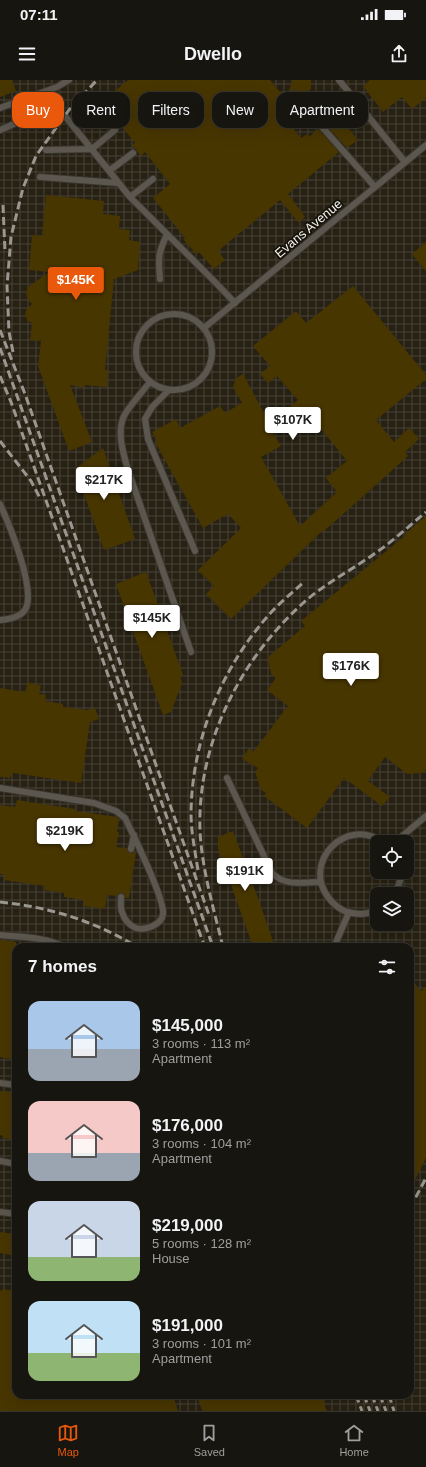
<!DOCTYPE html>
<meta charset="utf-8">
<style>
:root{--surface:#17150f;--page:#201e18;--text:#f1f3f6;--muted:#9e9f9e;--line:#36342f;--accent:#ea580c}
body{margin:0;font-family:Arial,sans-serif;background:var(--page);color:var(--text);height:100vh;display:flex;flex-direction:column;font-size:15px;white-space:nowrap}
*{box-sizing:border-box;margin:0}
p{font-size:13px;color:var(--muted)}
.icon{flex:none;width:22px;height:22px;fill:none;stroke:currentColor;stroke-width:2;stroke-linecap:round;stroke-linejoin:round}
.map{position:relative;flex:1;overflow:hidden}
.panel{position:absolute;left:12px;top:863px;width:402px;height:456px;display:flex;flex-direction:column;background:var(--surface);border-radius:12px;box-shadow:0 4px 16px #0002,0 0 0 1px var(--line)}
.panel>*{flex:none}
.top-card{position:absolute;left:12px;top:12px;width:402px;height:36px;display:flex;gap:8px}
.controls{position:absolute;left:370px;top:755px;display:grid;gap:8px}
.controls a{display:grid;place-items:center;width:44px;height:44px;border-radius:8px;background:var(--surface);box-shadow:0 4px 16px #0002,0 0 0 1px var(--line);font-size:20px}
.price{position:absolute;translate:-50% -34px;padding:0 9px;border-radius:4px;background:#fff;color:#222;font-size:13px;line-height:26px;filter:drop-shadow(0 1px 2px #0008)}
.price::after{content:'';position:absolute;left:50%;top:24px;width:12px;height:9px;margin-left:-6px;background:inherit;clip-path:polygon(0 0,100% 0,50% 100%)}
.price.selected{background:var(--accent);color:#fff}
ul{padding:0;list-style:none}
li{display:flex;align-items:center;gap:12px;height:100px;padding:0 16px}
li span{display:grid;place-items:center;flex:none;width:112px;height:80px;border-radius:12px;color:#555}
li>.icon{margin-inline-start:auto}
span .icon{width:48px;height:48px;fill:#fffc;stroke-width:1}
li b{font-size:17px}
h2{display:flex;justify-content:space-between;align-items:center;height:48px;padding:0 16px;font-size:17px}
.tag{padding:0 14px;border-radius:12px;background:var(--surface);box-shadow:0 4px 16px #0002,0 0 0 1px var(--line);font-size:14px;line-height:36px}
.tag.selected{background:var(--accent);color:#fff}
.status{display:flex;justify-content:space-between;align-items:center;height:28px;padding:0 20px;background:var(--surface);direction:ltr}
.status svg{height:11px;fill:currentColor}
header{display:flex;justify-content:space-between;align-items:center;height:52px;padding:0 16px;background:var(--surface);font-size:18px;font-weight:800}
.tab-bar{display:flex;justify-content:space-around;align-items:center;height:56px;border-top:1px solid var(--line);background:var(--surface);font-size:11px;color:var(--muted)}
.tab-bar a{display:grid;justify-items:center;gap:2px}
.tab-bar .selected{color:var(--accent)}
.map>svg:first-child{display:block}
.industrial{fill:url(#industrial-grid);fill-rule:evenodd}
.building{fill:#483600}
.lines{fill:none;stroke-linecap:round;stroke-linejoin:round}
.service-casing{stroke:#393631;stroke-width:8}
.service{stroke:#5b574e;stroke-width:6}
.rail{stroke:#9a9791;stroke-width:3;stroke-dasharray:8 4;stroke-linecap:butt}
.labels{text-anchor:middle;stroke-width:3.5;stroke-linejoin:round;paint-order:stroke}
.street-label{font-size:13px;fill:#f7f4ef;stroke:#16130b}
</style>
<div class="status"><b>07:11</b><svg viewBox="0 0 49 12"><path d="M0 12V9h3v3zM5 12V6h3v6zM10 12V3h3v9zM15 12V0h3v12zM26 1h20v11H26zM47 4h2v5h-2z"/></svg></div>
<header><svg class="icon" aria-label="menu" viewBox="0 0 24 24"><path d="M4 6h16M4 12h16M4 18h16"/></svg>Dwello<svg class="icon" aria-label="share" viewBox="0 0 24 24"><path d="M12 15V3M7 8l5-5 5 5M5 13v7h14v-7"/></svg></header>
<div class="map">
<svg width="426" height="1331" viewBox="0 0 426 1331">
<defs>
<pattern id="industrial-grid" width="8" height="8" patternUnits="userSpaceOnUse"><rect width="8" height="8" fill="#272113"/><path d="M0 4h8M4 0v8" fill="none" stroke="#474236"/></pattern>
</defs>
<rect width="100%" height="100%" fill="#1f1c14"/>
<path class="industrial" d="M 0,0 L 426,0 L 426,1331 L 0,1331 ZM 377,762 L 407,762 L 407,792 L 377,792 ZM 377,814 L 407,814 L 407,844 L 377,844 ZM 16,867 L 410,867 L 410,1315 L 16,1315 Z"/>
<path class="building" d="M 0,0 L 12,0 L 16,11 L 0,17 Z
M 128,0 L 270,0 L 293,28 L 283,36 L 301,58 L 307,54 L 309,57 L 318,49 L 339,72 L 288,114 L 305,137 L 298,142 L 280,120 L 218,171 L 225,180 L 214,189 L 199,172 L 196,174 L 183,159 L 185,158 L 153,118 L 170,104 L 145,72 L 141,76 L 132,65 L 135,63 L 108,29 L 106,30 L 100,23 Z
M 293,0 L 311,0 L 311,9 L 306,14 L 303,15 L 300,15 L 296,11 L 292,10 L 290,11 L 289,15 L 287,15 Z
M 370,0 L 426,0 L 426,18 L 412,29 L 402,17 L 383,32 L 363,6 Z
M 336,22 L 351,40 L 345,44 L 358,60 L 348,67 L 347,66 L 346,67 L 325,44 L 328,42 L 321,34 L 322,32 L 319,29 L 328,23 L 330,26 Z
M 46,115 L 104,121 L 103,134 L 120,136 L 119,149 L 130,150 L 129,160 L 140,162 L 138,190 L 114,199 L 105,290 L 108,290 L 107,307 L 84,305 L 84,308 L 70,305 L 92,362 L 69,371 L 38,286 L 41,261 L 30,260 L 32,243 L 28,241 L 25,236 L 26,230 L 32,224 L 27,218 L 26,212 L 28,207 L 49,192 L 29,190 L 32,155 L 42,156 Z
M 426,162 L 426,191 L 412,174 Z
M 353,206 L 426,295 L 426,299 L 376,340 L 394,362 L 409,348 L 419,359 L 405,372 L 408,376 L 323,452 L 322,451 L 231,539 L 206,514 L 214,506 L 198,490 L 241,448 L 228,434 L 203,448 L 161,373 L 155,362 L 157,361 L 152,352 L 176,339 L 180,348 L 220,326 L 225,333 L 242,323 L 233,307 L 236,298 L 243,294 L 272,348 L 271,349 L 281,366 L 261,377 L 300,446 L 337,412 L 326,398 L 347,381 L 305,329 L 290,342 L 282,333 L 298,320 L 277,296 L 268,303 L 260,294 L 270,286 L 253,266 L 296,231 L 306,243 Z
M 103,368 L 135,459 L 104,470 L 75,389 Z
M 426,436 L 426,690 L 422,693 L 407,694 L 385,677 L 368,701 L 390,717 L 382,726 L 344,698 L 307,748 L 264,716 L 266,713 L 261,710 L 255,692 L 258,688 L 242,679 L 249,668 L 253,672 L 288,626 L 267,610 L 276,598 L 271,594 L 268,577 L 305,546 L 301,541 L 406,455 L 405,454 Z
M 146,492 L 183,595 L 180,596 L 182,603 L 171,632 L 163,635 L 116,504 Z
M 28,602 L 41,606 L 39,614 L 46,615 L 45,621 L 63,624 L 63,627 L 87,630 L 95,628 L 99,639 L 90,642 L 81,703 L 13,693 L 9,699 L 6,697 L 0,697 L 0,608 L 25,612 Z
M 17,720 L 75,729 L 75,731 L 117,737 L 119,739 L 117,752 L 119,752 L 116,767 L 127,768 L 130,773 L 133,773 L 135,770 L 136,772 L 129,818 L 125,818 L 125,815 L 121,813 L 119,813 L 117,816 L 107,815 L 105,829 L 92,827 L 83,826 L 84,820 L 64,817 L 64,813 L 44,810 L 45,806 L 4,800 L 5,795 L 0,794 L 0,725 L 15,727 Z
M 233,751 L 258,818 L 275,867 L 253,867 L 218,768 L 218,757 Z
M 0,860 L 16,862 L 16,980 L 0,977 Z
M 410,898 L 421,911 L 426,907 L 426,1078 L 410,1110 Z
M 0,1011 L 16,1013 L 16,1060 L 2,1058 L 3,1056 L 0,1055 Z
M 0,1152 L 16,1154 L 16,1176 L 0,1173 Z
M 2,1209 L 16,1211 L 16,1315 L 173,1315 L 178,1331 L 0,1331 L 0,1210 L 2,1211 Z
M 197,1315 L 321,1315 L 327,1331 L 202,1331 Z"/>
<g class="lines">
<defs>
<path id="service" d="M 339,0 L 405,82
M 293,14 L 375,107
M 0,28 L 57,7 L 69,0
M 71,43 L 93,23
M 0,50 C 17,43 49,25 65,36 L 130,117 L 215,202 L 235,223
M 46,70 L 92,69 L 115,50
M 109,91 L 133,73
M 40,97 L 118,103
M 130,117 L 153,99
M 160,199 C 158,177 158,174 167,154
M136 272a38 38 0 1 1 76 0a38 38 0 1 1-76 0Z
M 204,248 L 426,65
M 150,302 C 142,312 132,323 125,334 C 116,350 123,373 128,390 L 191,572
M 169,310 L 152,327 L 145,339 L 148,359 L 195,471
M 0,424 C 9,444 37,511 25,530 C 19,538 9,539 0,540
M 227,698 L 272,793 C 286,807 302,802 321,802
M 0,708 L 94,723 L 116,731 L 125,738 C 133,754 165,820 163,834 C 162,845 144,851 136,848 C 129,845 124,839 122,832 C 120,828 121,822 121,817
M 395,762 L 426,736
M 131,769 L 134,755
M 395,814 L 400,801 L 400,792
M 377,830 C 367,835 358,835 347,832 C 339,829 333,824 328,817 C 302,782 346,736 382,762
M 0,855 C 18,857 48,857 64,867
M 334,867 L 349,832
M 0,1003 L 16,1005
M 0,1081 L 16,1084
M 0,1132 L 16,1134"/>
</defs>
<use href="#service" class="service-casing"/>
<use href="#service" class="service"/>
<path class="rail" d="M 3,125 L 5,172
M 0,250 L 25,314 L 209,835
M 0,268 L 213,867
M 13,272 L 9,252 L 7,206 L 11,157 L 23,108 L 36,76 L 69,30 L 97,0
M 0,296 L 11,322 L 204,865
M 0,361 L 31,401 L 41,420
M 198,790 C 195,771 191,752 191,733 C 192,661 220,591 267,537 C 278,524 292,513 304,502
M 0,822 C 49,827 95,841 137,867
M 223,867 C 214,830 202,790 200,751 C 197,665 239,581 302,524 C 324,504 350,491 374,474 C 392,462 409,446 426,432
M 410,1128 L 426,1098
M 356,1315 L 362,1331
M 364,1315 L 370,1331
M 372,1315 L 378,1331
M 380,1315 L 386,1331
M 389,1315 L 394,1331"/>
</g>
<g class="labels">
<g class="street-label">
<text transform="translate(308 148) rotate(-40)" y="5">Evans Avenue</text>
</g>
</g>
</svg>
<div class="controls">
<a><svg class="icon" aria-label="locate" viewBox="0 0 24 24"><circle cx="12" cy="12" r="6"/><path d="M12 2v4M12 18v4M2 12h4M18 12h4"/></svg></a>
<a><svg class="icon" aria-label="layers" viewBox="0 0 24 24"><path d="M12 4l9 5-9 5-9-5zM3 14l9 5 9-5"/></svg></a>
</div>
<b class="price selected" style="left:76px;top:221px">$145K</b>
<b class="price" style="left:293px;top:361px">$107K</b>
<b class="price" style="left:104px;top:421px">$217K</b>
<b class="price" style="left:152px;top:559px">$145K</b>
<b class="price" style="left:351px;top:607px">$176K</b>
<b class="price" style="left:65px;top:772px">$219K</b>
<b class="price" style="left:245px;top:812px">$191K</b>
<div class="top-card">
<a class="tag selected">Buy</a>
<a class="tag">Rent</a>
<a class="tag">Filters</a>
<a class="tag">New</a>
<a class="tag">Apartment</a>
</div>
<section class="panel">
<h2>7 homes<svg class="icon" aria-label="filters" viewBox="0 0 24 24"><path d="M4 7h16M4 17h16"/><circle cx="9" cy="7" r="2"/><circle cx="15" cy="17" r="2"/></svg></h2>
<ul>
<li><span style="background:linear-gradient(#a9c7e8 60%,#9aa5b1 0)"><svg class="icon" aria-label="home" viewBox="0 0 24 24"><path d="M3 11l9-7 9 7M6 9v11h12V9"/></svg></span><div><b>$145,000</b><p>3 rooms · 113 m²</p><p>Apartment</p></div></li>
<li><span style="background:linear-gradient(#f6c9c9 65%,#9aa5b1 0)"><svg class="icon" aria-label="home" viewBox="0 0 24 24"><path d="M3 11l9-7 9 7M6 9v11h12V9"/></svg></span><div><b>$176,000</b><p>3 rooms · 104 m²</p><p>Apartment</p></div></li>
<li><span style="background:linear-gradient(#c9d6e8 70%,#8fb573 0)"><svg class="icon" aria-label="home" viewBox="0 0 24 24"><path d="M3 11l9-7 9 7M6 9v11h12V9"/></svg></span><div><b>$219,000</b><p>5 rooms · 128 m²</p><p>House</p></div></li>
<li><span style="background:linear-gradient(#bfe0f5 65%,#8fb573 0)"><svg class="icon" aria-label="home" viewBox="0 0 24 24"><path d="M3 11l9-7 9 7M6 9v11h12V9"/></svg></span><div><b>$191,000</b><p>3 rooms · 101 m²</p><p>Apartment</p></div></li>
</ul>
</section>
</div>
<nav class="tab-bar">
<a class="selected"><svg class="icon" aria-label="map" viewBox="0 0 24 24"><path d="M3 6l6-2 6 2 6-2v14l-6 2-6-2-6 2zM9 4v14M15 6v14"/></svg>Map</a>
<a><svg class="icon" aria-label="saved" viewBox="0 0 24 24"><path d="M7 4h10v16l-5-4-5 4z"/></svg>Saved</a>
<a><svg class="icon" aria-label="home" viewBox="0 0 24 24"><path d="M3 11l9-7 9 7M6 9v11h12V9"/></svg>Home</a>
</nav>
